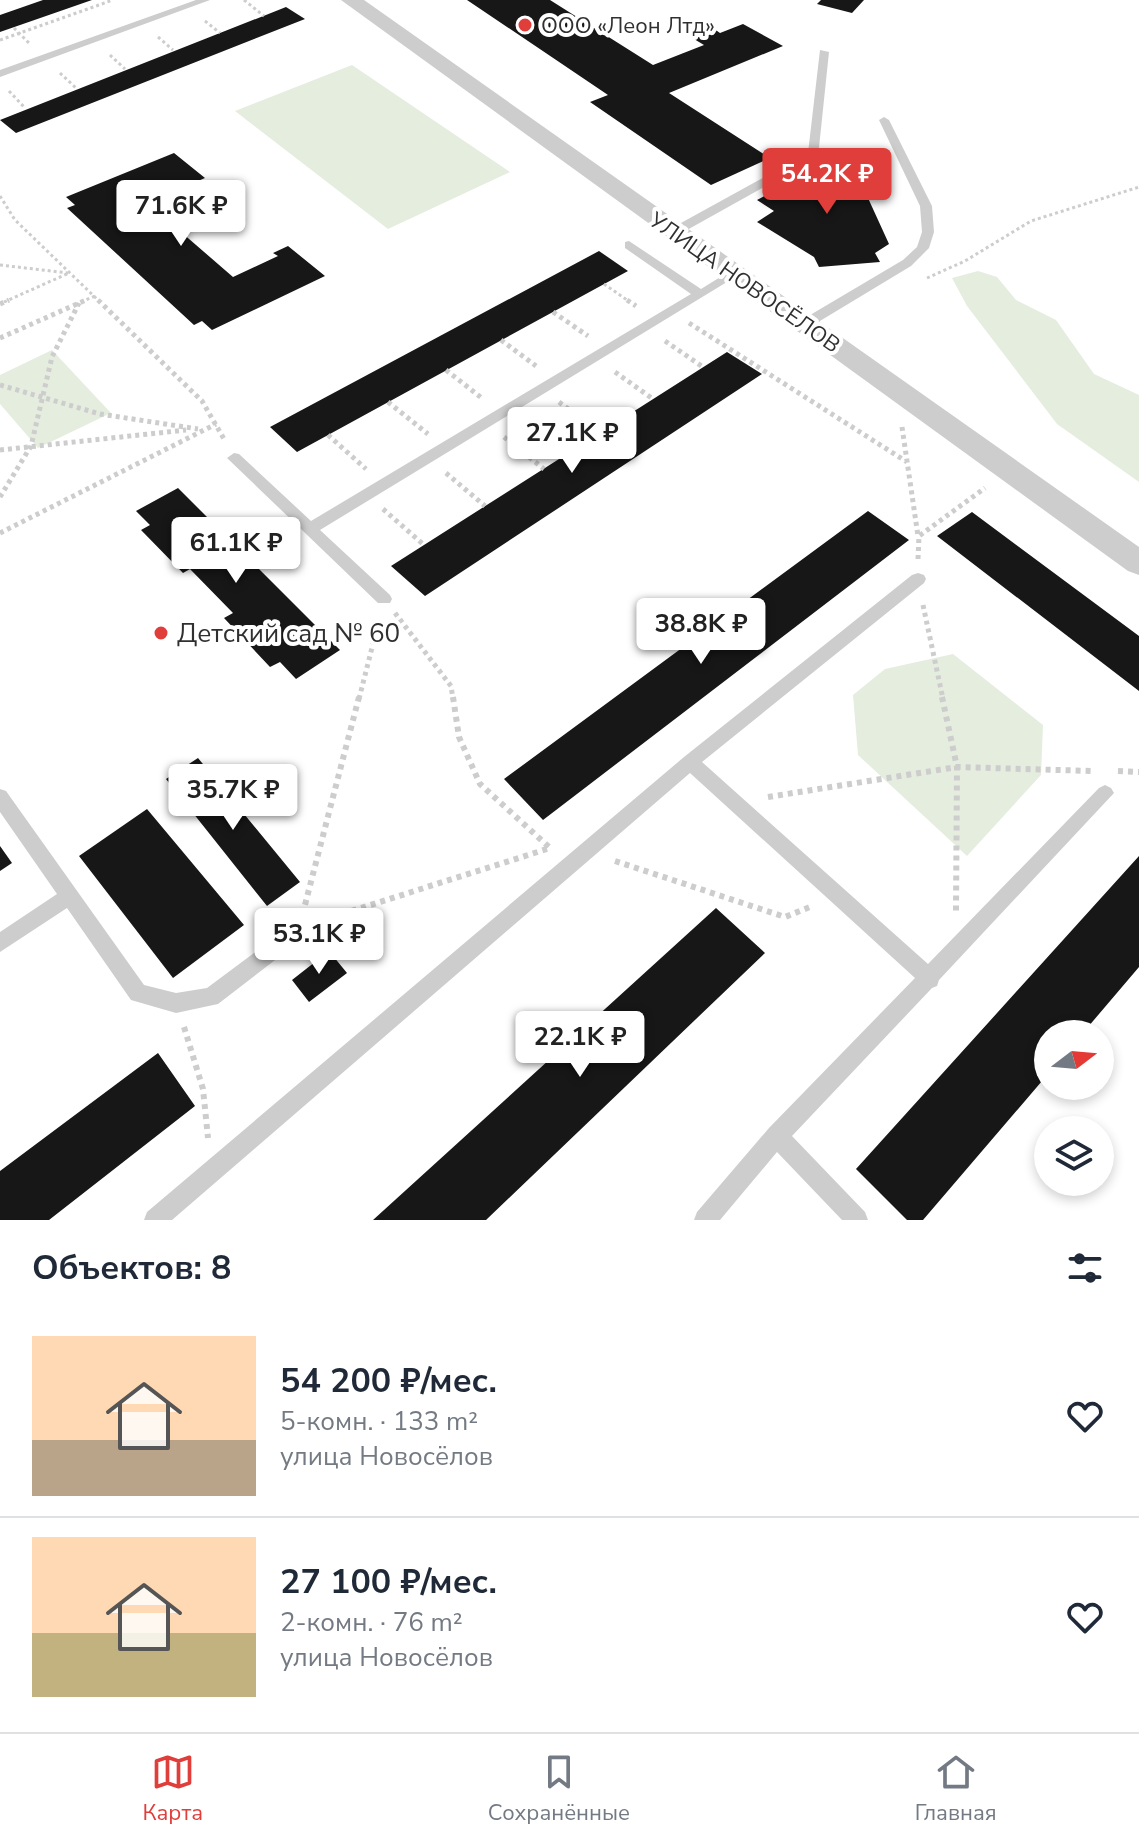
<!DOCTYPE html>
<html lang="ru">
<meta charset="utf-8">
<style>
:root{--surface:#fff;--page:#f2f2f3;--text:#1f2937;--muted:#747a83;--line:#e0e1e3;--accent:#e03e3a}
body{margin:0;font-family:"Nunito Sans",sans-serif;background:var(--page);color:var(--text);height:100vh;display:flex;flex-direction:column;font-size:30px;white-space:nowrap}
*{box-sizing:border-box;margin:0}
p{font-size:26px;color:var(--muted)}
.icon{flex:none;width:44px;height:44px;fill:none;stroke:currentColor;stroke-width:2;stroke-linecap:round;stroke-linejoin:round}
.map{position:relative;height:1220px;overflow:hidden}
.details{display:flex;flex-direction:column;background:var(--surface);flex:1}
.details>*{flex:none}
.needle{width:52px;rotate:74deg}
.fabs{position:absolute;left:1034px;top:1020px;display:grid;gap:16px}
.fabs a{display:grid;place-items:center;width:80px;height:80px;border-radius:50%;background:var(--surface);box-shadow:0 4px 12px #0003;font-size:40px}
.price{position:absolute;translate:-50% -68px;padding:0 18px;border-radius:8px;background:#fff;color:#222;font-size:26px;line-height:52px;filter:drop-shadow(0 2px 4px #0008)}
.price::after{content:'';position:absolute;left:50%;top:48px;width:24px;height:18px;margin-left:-12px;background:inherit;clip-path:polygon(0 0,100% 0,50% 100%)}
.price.on{background:var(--accent);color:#fff}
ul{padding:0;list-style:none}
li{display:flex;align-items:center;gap:24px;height:200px;padding:0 32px}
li+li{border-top:2px solid var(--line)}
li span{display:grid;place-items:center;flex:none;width:224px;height:160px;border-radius:0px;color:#555}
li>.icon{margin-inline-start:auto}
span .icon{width:96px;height:96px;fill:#fffc;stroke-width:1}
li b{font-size:34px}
h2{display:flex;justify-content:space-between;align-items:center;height:96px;padding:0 32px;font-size:34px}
.dock{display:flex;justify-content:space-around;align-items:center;height:112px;border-top:2px solid var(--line);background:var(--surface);font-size:22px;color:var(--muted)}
.dock a{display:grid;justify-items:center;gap:4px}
.dock .on{color:var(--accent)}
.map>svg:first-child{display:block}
.green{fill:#e5eddf}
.building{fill:#171717}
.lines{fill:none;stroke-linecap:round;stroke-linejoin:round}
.path-far2{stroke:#cdcdcd;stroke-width:3;stroke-dasharray:3 3;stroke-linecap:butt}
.path-far1{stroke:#cdcdcd;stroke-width:5;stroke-dasharray:4 4;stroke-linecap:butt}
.path{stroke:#cdcdcd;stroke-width:6;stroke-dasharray:5 5;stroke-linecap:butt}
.lane{fill:#cdcdcd;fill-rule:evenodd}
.street{fill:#cdcdcd;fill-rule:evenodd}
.poi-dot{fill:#e03e3a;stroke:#fff;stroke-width:3}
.labels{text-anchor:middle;stroke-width:8;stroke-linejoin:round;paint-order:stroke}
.far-poi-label{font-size:22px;fill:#303030;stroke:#fff;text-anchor:start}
.far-street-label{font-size:22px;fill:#303030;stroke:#fff}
.poi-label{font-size:26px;fill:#303030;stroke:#fff;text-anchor:start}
</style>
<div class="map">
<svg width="1139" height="1220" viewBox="0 0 1139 1220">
<rect width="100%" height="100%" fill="#fff"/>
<path class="green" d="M 352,65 L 510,172 L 388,229 L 235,111 Z
M 978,271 L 997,277 L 1016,300 L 1056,320 L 1094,374 L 1139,395 L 1139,482 L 1057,424 L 967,306 L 952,278 Z
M 52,350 L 111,413 L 38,448 L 0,404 L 0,375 Z
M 953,654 L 1043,725 L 1041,775 L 967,856 L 858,755 L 853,695 L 885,669 Z"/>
<path class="building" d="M 43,0 L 92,0 L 0,32 L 0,15 Z
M 467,0 L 550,0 L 653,65 L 704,45 L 684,33 L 707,24 L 720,33 L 743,24 L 783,46 L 669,93 L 770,158 L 711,185 L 590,102 L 608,95 Z
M 821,0 L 864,0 L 852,13 L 817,4 Z
M 286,7 L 305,19 L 16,133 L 0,120 Z
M 847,152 L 889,244 L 875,253 L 880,262 L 819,267 L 814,257 L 757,222 L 774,211 L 757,200 Z
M 174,153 L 205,178 L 191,184 L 187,181 L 144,200 L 233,277 L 278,256 L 273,253 L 288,246 L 325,276 L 212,330 L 202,321 L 194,325 L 67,208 L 75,205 L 66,197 Z
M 599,251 L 628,271 L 297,452 L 270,427 Z
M 727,352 L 762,374 L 425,596 L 391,566 Z
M 178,488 L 340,650 L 296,679 L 280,662 L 270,667 L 224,618 L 233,613 L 190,569 L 183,573 L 141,530 L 150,525 L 136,511 Z
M 868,511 L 909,540 L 543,820 L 504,779 Z
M 972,512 L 1139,636 L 1139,691 L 937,536 Z
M 198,758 L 300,882 L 267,906 L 166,779 Z
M 147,809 L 244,925 L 173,978 L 79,856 Z
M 0,846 L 12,863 L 0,871 Z
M 1139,856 L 1139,967 L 1082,1034 L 1048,1034 L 1048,1074 L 923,1220 L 907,1220 L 856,1169 Z
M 716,908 L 765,953 L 486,1220 L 373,1220 Z
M 329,951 L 347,973 L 309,1002 L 292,980 Z
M 158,1053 L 195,1106 L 49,1220 L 0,1220 L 0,1171 Z"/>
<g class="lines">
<path class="path-far2" d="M 244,0 L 264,16
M 205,21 L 220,33
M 14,28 L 30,44
M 158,37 L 173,50
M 0,40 L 113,0
M 110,55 L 125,69
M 60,73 L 76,88
M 9,91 L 25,108
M 0,196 L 15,220 L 100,302
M 0,265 L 68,273
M 927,278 L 965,261 L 1031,221 L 1139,187
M 604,284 L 630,302
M 4,302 L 69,273
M 81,302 L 95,296"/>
<path class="path-far1" d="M 98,300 L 202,401 L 224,439
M 627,300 L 636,306
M 0,304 L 9,300
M 553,312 L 588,336
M 689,323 L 907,462
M 0,338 L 86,300
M 501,340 L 536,366
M 665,341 L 703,367
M 446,370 L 483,399
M 615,372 L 653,399
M 0,385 L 100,414 L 198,429
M 388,402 L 428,434
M 559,402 L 600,433
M 902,427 L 918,536
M 328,435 L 366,469
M 504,437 L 544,469
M 0,450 L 186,430
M 446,473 L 485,506
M 0,497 L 31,446 L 52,357 L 79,303
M 383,509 L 424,545
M 0,533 L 216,424
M 918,559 L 919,536 L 985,488
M 923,605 L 943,699
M 395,613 L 451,686 L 453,699
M 359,699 L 379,620"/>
<path class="path" d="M 453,697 L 459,737 L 480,784 L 550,848
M 942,697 L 957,767 L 956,911
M 1118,771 L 1139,772
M 768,797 L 957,767 L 1092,771
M 615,861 L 785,917 L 810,907
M 300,924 L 359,697
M 304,926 L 547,849
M 184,1027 L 203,1089 L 208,1138"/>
<path class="lane" d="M 196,0 L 210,0 L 0,77 L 0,70 Z
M 820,50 L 829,52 L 818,157 L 678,235 L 670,235 L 670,229 L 808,153 Z
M 884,117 L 889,120 L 932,206 L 934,232 L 929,248 L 911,266 L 810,327 L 800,327 L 800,321 L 903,260 L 917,247 L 922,232 L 920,206 L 879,120 Z
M 629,241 L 701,289 L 730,271 L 738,271 L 740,274 L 320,530 L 390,595 L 392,599 L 390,603 L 378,603 L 227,458 L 234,453 L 239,454 L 311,521 L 691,294 L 625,248 L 625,242 Z
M 918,573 L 924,575 L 926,579 L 924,583 L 702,762 L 928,964 L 1099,788 L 1105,785 L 1111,788 L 1114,793 L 939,980 L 937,986 L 932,988 L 792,1136 L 865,1212 L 868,1220 L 842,1220 L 777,1152 L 720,1220 L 694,1220 L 697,1212 L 769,1128 L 915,978 L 690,773 L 172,1220 L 144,1220 L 147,1212 L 684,757 L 912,575 Z
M 0,789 L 6,791 L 144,985 L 176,993 L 207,988 L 278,935 L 285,932 L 292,935 L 295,941 L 292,947 L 218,1004 L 176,1013 L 131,1000 L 67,908 L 0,952 L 0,932 L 57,894 L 0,812 Z"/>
<path class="street" d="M 341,0 L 364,0 L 1139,547 L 1139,575 L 1128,571 Z"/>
</g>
<g class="poi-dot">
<circle cx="525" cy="25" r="8"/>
<circle cx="161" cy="633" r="8"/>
</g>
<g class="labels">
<g class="far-poi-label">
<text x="541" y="33">ООО «Леон Лтд»</text>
</g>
<g class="far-street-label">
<text transform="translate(745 282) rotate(35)" y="8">УЛИЦА НОВОСЁЛОВ</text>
</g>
<g class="poi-label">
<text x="177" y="642">Детский сад № 60</text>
</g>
</g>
</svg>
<div class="fabs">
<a><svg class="needle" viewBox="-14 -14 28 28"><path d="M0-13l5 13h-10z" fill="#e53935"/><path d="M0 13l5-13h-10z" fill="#747a83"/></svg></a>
<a><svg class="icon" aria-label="layers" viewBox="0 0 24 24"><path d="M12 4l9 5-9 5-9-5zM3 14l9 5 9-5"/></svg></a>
</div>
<b class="price on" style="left:827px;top:216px">54.2K ₽</b>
<b class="price" style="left:181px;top:248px">71.6K ₽</b>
<b class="price" style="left:572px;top:475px">27.1K ₽</b>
<b class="price" style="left:236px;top:585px">61.1K ₽</b>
<b class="price" style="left:701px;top:666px">38.8K ₽</b>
<b class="price" style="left:233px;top:832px">35.7K ₽</b>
<b class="price" style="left:319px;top:976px">53.1K ₽</b>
<b class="price" style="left:580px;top:1079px">22.1K ₽</b>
</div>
<section class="details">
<h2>Объектов: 8<svg class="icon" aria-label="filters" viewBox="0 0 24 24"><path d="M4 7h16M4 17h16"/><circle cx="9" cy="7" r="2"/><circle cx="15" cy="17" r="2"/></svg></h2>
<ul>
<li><span style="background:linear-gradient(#ffd9b3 65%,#b9a48a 0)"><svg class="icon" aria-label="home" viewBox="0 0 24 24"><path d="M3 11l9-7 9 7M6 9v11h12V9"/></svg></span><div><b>54 200 ₽/мес.</b><p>5-комн. · 133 m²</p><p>улица Новосёлов</p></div><svg class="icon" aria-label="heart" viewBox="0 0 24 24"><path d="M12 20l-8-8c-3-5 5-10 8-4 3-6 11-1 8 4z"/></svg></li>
<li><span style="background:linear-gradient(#ffd9b3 60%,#c2b280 0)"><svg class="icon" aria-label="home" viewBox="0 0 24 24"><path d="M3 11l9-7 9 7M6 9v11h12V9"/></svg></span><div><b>27 100 ₽/мес.</b><p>2-комн. · 76 m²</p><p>улица Новосёлов</p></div><svg class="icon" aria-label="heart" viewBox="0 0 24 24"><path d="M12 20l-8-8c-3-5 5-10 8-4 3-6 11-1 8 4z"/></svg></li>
</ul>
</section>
<nav class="dock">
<a class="on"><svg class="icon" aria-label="map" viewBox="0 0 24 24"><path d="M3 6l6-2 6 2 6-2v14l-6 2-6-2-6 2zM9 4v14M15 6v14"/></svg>Карта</a>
<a><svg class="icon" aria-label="saved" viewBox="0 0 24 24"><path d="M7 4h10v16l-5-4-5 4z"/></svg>Сохранённые</a>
<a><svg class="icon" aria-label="home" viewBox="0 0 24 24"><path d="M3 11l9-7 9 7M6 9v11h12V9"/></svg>Главная</a>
</nav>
